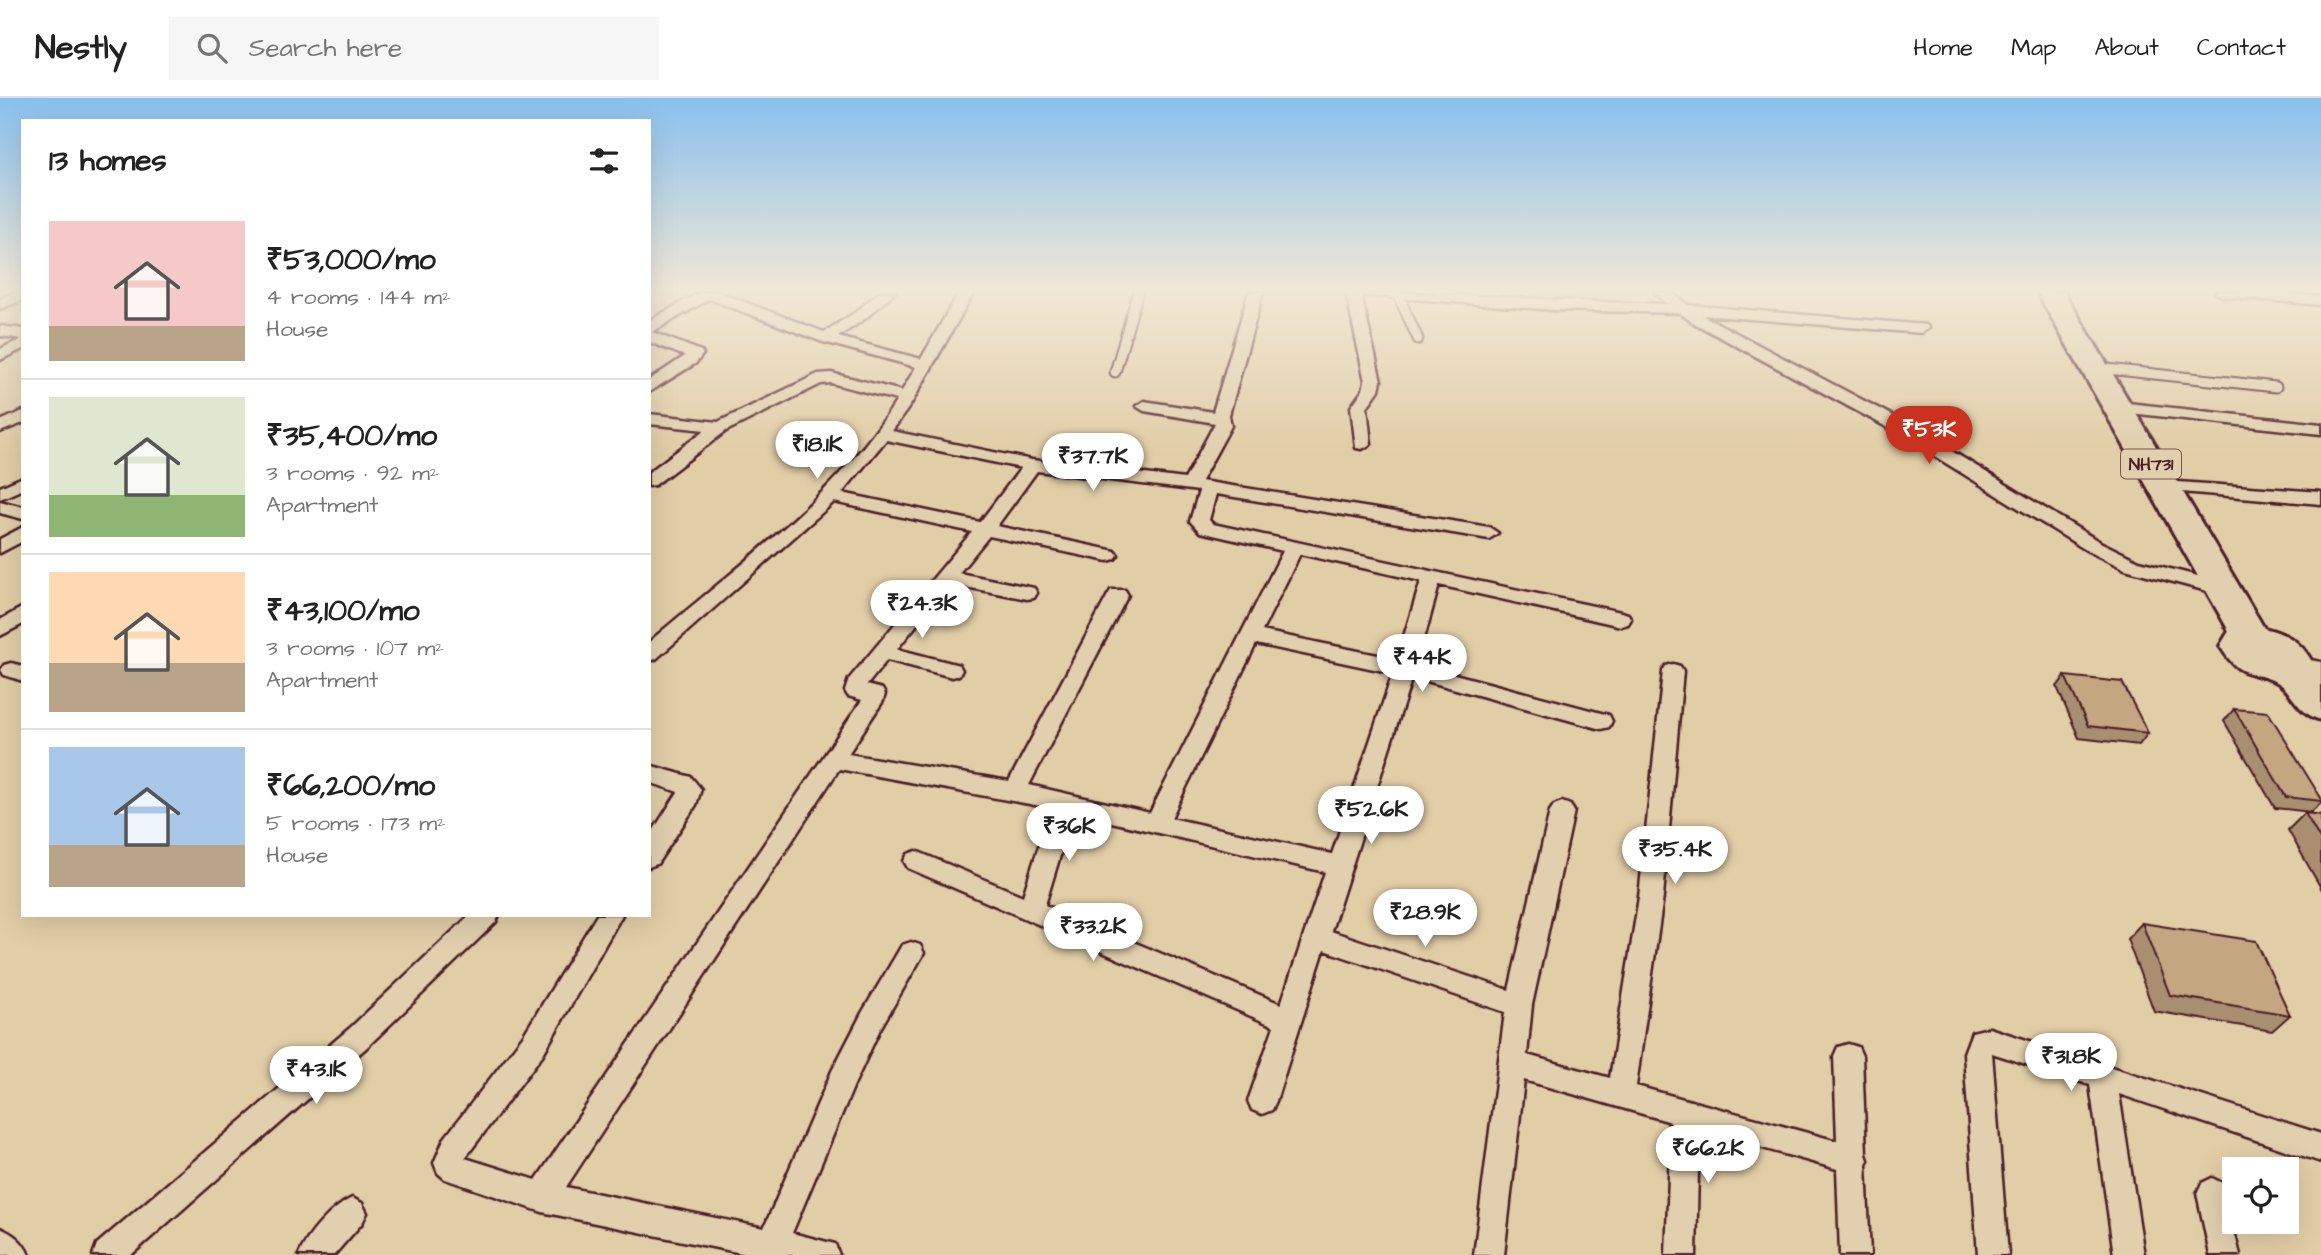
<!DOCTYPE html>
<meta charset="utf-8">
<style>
:root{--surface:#fff;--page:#f6f6f6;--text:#222;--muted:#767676;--line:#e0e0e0;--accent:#c8321e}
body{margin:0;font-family:"Architects Daughter",sans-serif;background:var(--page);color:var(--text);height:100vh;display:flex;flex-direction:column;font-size:26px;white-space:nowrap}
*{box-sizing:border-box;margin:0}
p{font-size:23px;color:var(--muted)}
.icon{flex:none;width:38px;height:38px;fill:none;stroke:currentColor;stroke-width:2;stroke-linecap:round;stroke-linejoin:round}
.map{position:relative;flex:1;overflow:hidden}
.drawer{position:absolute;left:21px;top:21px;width:630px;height:798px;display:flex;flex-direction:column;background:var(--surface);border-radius:0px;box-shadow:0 7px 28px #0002}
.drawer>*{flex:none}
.buttons{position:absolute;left:2222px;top:1059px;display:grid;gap:14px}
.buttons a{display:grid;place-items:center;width:77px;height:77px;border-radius:0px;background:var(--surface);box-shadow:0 7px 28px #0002;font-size:35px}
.price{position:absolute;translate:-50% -60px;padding:0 16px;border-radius:24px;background:#fff;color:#222;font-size:23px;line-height:46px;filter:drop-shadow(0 2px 4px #0008)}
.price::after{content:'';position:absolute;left:50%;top:42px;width:21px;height:16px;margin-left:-10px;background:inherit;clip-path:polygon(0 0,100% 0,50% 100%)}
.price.current{background:var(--accent);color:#fff}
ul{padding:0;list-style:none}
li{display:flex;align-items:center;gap:21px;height:175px;padding:0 28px}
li+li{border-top:2px solid var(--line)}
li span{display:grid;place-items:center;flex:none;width:196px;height:140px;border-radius:0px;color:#555}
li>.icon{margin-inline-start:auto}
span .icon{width:84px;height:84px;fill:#fffc;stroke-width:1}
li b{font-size:30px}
h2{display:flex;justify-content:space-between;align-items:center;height:84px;padding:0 28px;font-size:30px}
header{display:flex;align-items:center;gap:42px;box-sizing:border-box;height:98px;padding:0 35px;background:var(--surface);border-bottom:2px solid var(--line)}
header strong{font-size:33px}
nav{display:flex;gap:38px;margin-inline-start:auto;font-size:24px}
.search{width:490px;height:63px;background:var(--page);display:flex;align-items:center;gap:18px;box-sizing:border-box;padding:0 24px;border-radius:0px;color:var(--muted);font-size:26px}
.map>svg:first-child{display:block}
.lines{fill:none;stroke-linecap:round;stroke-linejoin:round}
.lane-casing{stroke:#4a1f2b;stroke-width:13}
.street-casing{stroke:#4a1f2b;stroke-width:5}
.secondary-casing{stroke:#4a1f2b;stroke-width:5}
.highway-casing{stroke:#4a1f2b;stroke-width:6}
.lane{stroke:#e1cfad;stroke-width:9}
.street{fill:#e1cfad;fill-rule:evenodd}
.secondary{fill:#e1cfad;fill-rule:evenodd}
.highway{fill:#e1cfad;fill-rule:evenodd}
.wall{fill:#a98f6f;stroke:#4a1f2b;stroke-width:2}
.building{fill:#c4a681;stroke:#4a1f2b;stroke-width:2}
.labels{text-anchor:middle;stroke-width:5;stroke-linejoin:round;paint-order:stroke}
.shield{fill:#e1cfad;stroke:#775452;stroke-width:2}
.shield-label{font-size:18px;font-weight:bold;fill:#4a1f2b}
</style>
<header>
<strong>Nestly</strong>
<div class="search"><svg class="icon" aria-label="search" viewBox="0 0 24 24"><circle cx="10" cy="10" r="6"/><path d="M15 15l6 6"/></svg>Search here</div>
<nav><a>Home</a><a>Map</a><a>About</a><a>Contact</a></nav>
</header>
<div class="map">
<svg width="2321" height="1157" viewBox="0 0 2321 1157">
<rect width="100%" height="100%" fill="#e1cda6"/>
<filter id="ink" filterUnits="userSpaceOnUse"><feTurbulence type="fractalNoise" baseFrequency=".0143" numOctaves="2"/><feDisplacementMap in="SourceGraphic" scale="14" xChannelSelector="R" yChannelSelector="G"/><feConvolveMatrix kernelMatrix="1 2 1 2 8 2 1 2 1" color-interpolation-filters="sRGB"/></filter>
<g filter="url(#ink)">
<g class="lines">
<defs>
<path id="lane" d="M 1398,197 L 1418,241
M 2098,270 L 2276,289
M 1115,274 L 1138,194"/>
<path id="street" d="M 15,194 L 23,194 L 23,202 L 0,211 L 0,201 Z
M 700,194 L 718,194 L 824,234 L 856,214 L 879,194 L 895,194 L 866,220 L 838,239 L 921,261 L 959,194 L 974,194 L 911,306 L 892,333 L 1032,362 L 1185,381 L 1215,325 L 1144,313 L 1136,308 L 1144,303 L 1213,314 L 1249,194 L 1263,194 L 1229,317 L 1231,328 L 1201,383 L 1489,429 L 1498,435 L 1489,441 L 1216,396 L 1209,422 L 1213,426 L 1621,514 L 1628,516 L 1631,521 L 1628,526 L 1621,528 L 1439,487 L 1417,566 L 1601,615 L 1609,617 L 1612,623 L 1609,629 L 1601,631 L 1412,579 L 1331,833 L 1509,892 L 1550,713 L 1554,707 L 1562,704 L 1570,707 L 1574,713 L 1532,907 L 1527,957 L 1610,980 L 1639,799 L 1663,573 L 1666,568 L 1673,566 L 1680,568 L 1683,573 L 1663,799 L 1636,988 L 1837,1043 L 1834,958 L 1838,949 L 1848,946 L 1858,949 L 1862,958 L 1866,1056 L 1868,1062 L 1866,1067 L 1870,1157 L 1840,1157 L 1837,1071 L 1699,1032 L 1696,1157 L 1666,1157 L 1671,1024 L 1524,982 L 1504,1157 L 1474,1157 L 1505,914 L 1324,852 L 1276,1003 L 1272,1012 L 1262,1016 L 1252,1012 L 1248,1003 L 1274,928 L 908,770 L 904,763 L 908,756 L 916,753 L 1023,798 L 1051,710 L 839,671 L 566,1089 L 764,1130 L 832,973 L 862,915 L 902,847 L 911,844 L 920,847 L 924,855 L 880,931 L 854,987 L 792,1135 L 835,1146 L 839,1157 L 751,1157 L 542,1114 L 445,1081 L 438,1075 L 434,1065 L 444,1041 L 523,938 L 597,817 L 622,817 L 543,956 L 465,1060 L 536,1082 L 862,602 L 848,598 L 845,593 L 849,581 L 972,434 L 834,404 L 656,561 L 649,563 L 649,544 C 733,472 839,396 897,302 L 831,285 L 821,286 L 726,333 L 655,387 L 649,388 L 649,374 L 705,332 L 649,326 L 649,316 L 718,324 L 818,276 L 831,275 L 902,293 L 916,269 L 820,243 L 709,201 L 652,234 L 701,253 L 703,256 L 696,265 L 649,294 L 649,282 L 685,258 L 649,244 L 649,223 ZM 886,342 L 1021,370 L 980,424 L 842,395 ZM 1037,373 L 1199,393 L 1190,423 L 1200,434 L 1283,453 L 1150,715 L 1029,687 L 1128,497 L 1125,492 L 1111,492 L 1108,497 L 1009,683 L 848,656 L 883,603 L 885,596 L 882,591 L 867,587 L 887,562 L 952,579 L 959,577 L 962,572 L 959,567 L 897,551 L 950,486 L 1027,501 L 1034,500 L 1037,495 L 1034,490 L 959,475 L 989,438 L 1108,463 L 1115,461 L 1118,457 L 1115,453 L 997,428 ZM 1300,456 L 1421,483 L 1397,561 L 1262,533 ZM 1256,546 L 1393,575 L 1332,756 L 1171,720 ZM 1073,715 L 1325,774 L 1281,906 L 1045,807 Z
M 1346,194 C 1453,194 1560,204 1668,206 L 1654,194 L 1671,194 L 1688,207 L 1926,227 L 1929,230 L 1921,235 L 1702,217 L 1906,325 L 2100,444 L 2139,463 L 2229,486 L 2232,491 L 2229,496 L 2222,497 L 2125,471 L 2086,452 L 1894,333 L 1692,224 L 1680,215 L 1553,212 L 1361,197 L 1381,283 L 1379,292 L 1367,309 L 1371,346 L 1362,351 L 1356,350 L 1351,309 L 1363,292 L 1365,283 Z
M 2215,194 L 2275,194 L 2321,199 L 2321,207 L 2222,198 Z
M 0,228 L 23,231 L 23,251 L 0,262 L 0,251 L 22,241 L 0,238 Z
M 2118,304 L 2321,326 L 2321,336 L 2112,313 L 2110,309 Z
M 23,313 L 23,325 L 0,334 L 0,323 Z
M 23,379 L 23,391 L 0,401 L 0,389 Z
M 2164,383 L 2321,394 L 2321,406 L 2158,392 L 2155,388 L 2158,384 Z
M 0,403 L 23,409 L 23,421 L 0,415 Z
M 23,429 L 23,443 L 0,455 L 0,441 Z
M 23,509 L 23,526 L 0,538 L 0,522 Z
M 11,565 L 23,568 L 23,583 L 4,577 L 1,572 L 4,567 Z
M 649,667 L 691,679 L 701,691 L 696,707 L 657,766 L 649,769 L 649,739 L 678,694 L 649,684 Z
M 470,817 L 499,817 L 496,824 L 368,948 L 131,1157 L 93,1157 L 97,1146 L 350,930 Z
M 1989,930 L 2321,1036 L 2321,1064 L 2119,996 L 2144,1157 L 2114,1157 L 2090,987 L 1992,955 L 2008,1157 L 1978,1157 L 1964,955 L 1972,934 Z
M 2212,1080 L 2222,1085 L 2240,1157 L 2210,1157 L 2197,1095 L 2202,1085 Z
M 352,1100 L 362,1105 L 367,1115 L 362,1125 L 334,1157 L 299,1157 C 307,1137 332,1109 352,1100 Z
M 0,1130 C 14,1136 23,1143 29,1157 L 0,1157 Z"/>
<path id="secondary" d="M 2289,558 L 2321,564 L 2321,584 L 2279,575 L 2274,568 L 2279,561 Z"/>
<path id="highway" d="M 2037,194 L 2064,194 L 2264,530 C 2286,536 2299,542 2311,562 L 2308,569 L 2321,583 L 2321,622 C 2295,615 2292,590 2275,583 C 2245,571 2240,580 2220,548 L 2229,533 Z"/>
</defs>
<use href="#lane" class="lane-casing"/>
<use href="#street" class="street-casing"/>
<use href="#secondary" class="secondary-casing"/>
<use href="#highway" class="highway-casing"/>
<use href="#lane" class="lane"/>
<use href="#street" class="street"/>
<use href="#secondary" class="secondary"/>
<use href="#highway" class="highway"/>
</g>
<path class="wall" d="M 2065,578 L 2148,635 L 2139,647 L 2079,640 L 2057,589 Z
M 2234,611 L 2321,700 L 2321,705 L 2311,714 L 2275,710 L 2224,623 Z
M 2305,715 L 2321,717 L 2321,790 L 2288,732 Z
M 2142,825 L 2290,917 L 2272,933 L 2154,913 L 2127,841 Z"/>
<path class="building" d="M 2065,578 L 2122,584 L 2148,635 L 2088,628 Z
M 2234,611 L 2268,614 L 2321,700 L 2321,703 L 2286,699 Z
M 2305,715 L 2321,717 L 2321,743 Z
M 2142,825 L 2256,843 L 2290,917 L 2170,897 Z"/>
</g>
<linearGradient id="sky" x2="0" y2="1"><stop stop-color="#89c0ef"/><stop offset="0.54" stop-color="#f2e8d7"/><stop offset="1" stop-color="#f2e8d7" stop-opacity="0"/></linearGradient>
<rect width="2321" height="356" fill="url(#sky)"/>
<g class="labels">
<rect class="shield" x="2121" y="351.5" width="60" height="29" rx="5"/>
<g class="shield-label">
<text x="2151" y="372">NH731</text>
</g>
</g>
</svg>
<div class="buttons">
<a><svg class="icon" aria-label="locate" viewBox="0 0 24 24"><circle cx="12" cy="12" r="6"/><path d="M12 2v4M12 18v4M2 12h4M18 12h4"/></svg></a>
</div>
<b class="price current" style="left:1929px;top:368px">₹53K</b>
<b class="price" style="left:817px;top:383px">₹18.1K</b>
<b class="price" style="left:1093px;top:395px">₹37.7K</b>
<b class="price" style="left:922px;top:542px">₹24.3K</b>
<b class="price" style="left:1422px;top:596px">₹44K</b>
<b class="price" style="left:1371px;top:748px">₹52.6K</b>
<b class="price" style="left:1069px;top:765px">₹36K</b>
<b class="price" style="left:1675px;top:788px">₹35.4K</b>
<b class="price" style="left:1425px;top:851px">₹28.9K</b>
<b class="price" style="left:1093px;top:865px">₹33.2K</b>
<b class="price" style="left:2071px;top:995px">₹31.8K</b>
<b class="price" style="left:316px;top:1008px">₹43.1K</b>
<b class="price" style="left:1708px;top:1087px">₹66.2K</b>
<section class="drawer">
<h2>13 homes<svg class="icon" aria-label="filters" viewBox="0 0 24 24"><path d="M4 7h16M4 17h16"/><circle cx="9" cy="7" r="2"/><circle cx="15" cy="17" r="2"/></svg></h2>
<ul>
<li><span style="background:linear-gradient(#f6c9c9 75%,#b9a48a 0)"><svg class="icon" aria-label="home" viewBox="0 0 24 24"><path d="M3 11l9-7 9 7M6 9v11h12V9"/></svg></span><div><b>₹53,000/mo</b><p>4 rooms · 144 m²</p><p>House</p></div></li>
<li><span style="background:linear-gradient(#dfe7d0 70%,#8fb573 0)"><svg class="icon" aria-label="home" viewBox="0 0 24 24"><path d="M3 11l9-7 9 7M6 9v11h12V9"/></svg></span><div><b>₹35,400/mo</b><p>3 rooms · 92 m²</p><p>Apartment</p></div></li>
<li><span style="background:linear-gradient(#ffd9b3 65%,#b9a48a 0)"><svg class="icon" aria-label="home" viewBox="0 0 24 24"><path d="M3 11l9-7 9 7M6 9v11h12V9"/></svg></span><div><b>₹43,100/mo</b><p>3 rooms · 107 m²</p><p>Apartment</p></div></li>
<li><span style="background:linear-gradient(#a9c7e8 70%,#b9a48a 0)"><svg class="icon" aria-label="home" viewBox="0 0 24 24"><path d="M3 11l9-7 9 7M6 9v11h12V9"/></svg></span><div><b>₹66,200/mo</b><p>5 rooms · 173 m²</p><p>House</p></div></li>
</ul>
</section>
</div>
